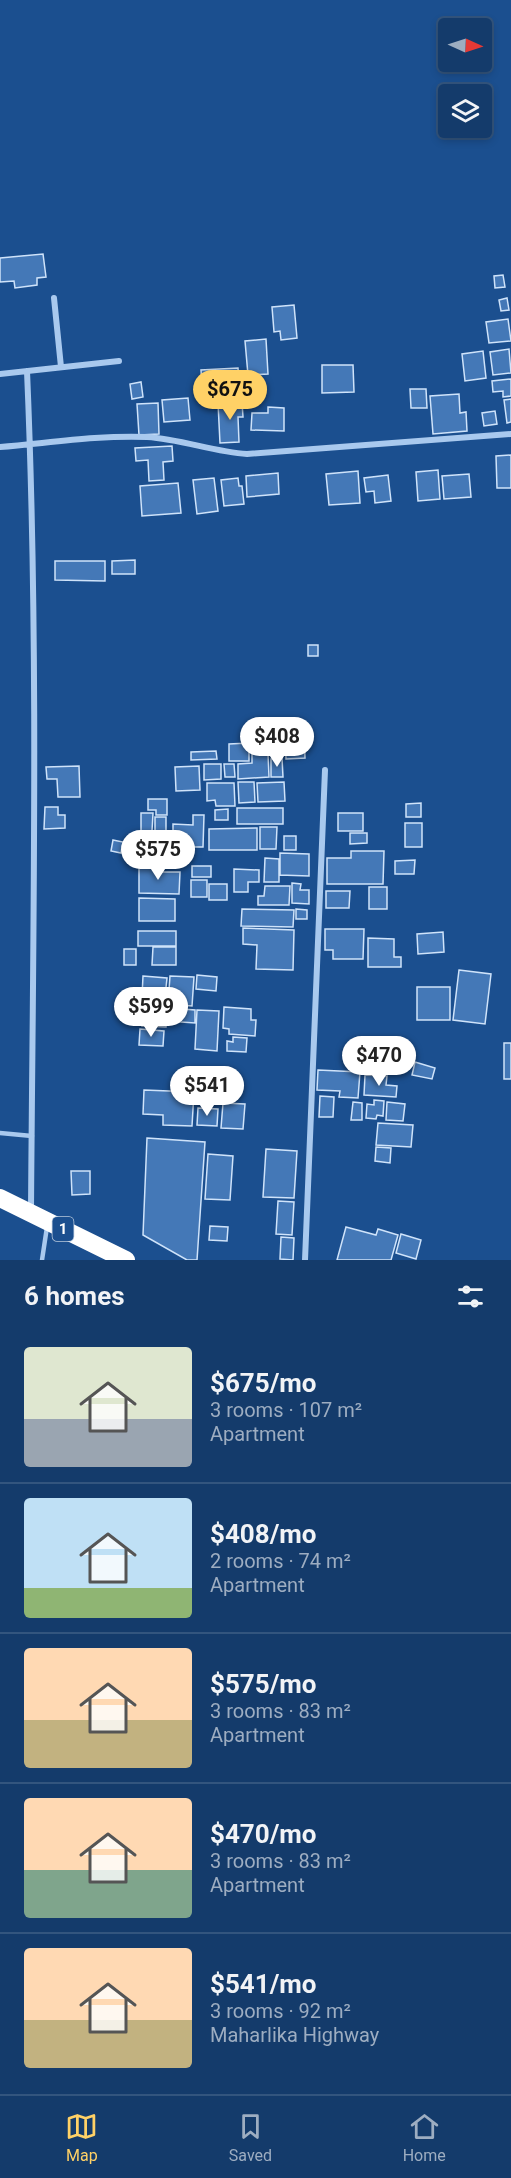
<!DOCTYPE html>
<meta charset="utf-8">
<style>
:root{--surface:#143b6b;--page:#1d4271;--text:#f1f3f6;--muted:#9dadc1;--line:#33557e;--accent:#ffd166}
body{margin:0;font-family:Roboto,sans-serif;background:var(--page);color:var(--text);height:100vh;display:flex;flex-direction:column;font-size:22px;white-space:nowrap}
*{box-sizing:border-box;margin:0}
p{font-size:20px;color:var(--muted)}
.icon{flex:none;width:33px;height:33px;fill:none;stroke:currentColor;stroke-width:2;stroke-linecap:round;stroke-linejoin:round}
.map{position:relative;height:1260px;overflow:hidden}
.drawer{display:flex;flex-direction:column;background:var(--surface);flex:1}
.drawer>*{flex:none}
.needle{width:39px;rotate:93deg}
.tools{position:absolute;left:438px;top:18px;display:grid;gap:12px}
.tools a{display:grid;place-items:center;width:54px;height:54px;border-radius:6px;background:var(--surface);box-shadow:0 3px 9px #0003,0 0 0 2px var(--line);font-size:30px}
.price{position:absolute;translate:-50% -51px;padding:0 14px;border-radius:21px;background:#fff;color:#222;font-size:20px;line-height:39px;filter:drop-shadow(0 2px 3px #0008)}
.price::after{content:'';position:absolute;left:50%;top:36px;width:18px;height:14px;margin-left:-9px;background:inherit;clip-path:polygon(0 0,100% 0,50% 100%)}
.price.selected{background:var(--accent);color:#111}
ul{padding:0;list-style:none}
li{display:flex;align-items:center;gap:18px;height:150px;padding:0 24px}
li+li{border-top:2px solid var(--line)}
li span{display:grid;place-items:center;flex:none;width:168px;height:120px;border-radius:6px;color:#555}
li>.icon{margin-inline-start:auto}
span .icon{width:72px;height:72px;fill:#fffc;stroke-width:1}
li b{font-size:26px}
h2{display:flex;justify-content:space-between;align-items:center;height:72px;padding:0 24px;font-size:26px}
.dock{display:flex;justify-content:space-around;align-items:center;height:84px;border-top:2px solid var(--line);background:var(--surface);font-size:16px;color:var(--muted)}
.dock a{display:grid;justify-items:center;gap:3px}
.dock .selected{color:var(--accent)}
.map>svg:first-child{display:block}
.building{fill:#4478b7;stroke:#cfe3fa;stroke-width:1.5}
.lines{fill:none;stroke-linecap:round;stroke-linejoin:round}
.lane{stroke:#a9c9ee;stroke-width:4.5}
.street{stroke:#a9c9ee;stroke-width:6}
.highway{stroke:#fff;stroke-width:18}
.labels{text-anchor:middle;stroke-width:4.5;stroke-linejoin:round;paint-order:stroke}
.shield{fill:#1b4f8f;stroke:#bbcadd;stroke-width:1.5}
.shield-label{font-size:15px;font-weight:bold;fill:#fff}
</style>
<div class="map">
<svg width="511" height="1260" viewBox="0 0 511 1260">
<rect width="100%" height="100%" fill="#1b4f8f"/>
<path class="building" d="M 43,254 L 46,277 L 37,278 L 37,285 L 15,288 L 14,281 L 0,282 L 0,258 Z
M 503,275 L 505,287 L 495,288 L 494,276 Z
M 507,298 L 509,310 L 501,311 L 499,300 Z
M 294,305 L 297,338 L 281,340 L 280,331 L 274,332 L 272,307 Z
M 508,319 L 511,341 L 489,343 L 486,322 Z
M 266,339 L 268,374 L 248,375 L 245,341 Z
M 509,349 L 511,373 L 493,375 L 490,352 Z
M 483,351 L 486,378 L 465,381 L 462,354 Z
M 322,365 L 353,365 L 354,392 L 322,393 Z
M 238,368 L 240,396 L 203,398 L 201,370 Z
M 511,379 L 511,396 L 503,397 L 503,391 L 493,392 L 492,381 Z
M 141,382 L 143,397 L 132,399 L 130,384 Z
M 410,389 L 426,389 L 427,408 L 411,408 Z
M 459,394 L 460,413 L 466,412 L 467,431 L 433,434 L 430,396 Z
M 188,398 L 190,420 L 164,422 L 162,400 Z
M 511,399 L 511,422 L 507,423 L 504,400 Z
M 242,402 L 243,417 L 238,417 L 239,442 L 220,443 L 218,403 Z
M 158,403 L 159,434 L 139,435 L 137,404 Z
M 268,407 L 284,408 L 284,431 L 251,430 L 252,413 L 268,413 Z
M 495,411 L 497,424 L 484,426 L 482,413 Z
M 172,446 L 173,461 L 163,462 L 164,480 L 149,481 L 148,460 L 136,461 L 135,448 Z
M 511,455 L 511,488 L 497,488 L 496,456 Z
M 438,470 L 440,499 L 418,501 L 416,472 Z
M 358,471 L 360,503 L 329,505 L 326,474 Z
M 278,473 L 279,494 L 247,497 L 246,476 Z
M 469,474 L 471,497 L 444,499 L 442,476 Z
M 388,475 L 391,501 L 375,503 L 374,491 L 366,492 L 364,478 Z
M 214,478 L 218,511 L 197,514 L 193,480 Z
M 238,478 L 239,486 L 242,486 L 244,504 L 224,506 L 221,480 Z
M 178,483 L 181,513 L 142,516 L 140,486 Z
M 135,560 L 135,574 L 112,574 L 112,561 Z
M 55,561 L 105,561 L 105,581 L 55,580 Z
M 308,645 L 318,645 L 318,656 L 308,656 Z
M 304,731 L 305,758 L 286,759 L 285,732 Z
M 249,743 L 249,761 L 229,761 L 229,744 Z
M 216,751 L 217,759 L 191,760 L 191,752 Z
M 252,754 L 268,754 L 269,777 L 238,779 L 238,764 L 252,763 Z
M 282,758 L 283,777 L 271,777 L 271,759 Z
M 204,764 L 221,764 L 221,779 L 204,780 Z
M 224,764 L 234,764 L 235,777 L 225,777 Z
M 79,766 L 80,797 L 58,797 L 57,779 L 47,779 L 46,767 Z
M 199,766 L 200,790 L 176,791 L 175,767 Z
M 238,782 L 254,782 L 255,802 L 239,803 Z
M 284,782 L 285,801 L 258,802 L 257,783 Z
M 207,783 L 234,783 L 235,806 L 216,806 L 215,800 L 207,801 Z
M 148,799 L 167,799 L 167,815 L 156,815 L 156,810 L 148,810 Z
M 421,803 L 421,817 L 406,817 L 406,804 Z
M 45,807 L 58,807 L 58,815 L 65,815 L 65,828 L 44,829 Z
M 237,808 L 283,808 L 283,824 L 237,824 Z
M 228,809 L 228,820 L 215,820 L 215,810 Z
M 141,813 L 153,813 L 152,831 L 141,831 Z
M 338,813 L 363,813 L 363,831 L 338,831 Z
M 193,815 L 204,815 L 203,847 L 173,847 L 173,824 L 193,825 Z
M 155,817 L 166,817 L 166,832 L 155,832 Z
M 405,823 L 422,823 L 422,847 L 405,847 Z
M 260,827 L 277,827 L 276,849 L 260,849 Z
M 257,828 L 257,850 L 209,850 L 209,829 Z
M 350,833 L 367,833 L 367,843 L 350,844 Z
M 284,836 L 296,836 L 296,850 L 284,850 Z
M 138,837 L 171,838 L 171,856 L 138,856 Z
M 113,840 L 123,842 L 121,853 L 111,851 Z
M 351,851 L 384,851 L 383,884 L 327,884 L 327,858 L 351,858 Z
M 280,853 L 309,854 L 309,876 L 280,875 Z
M 265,858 L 279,859 L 279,882 L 264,882 Z
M 415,860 L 414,874 L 395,874 L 395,861 Z
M 139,865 L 156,865 L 156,872 L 180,872 L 179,894 L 139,893 Z
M 192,866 L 211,866 L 211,877 L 192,877 Z
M 234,869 L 259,870 L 259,882 L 248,882 L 248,892 L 234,892 Z
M 191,880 L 207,880 L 207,897 L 191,897 Z
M 292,883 L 301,884 L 300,890 L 309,890 L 309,904 L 292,903 Z
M 209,884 L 227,884 L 227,900 L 209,900 Z
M 265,886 L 290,886 L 289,905 L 258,905 L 258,896 L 264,896 Z
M 369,887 L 387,887 L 387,909 L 369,909 Z
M 326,891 L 350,891 L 349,908 L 326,908 Z
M 139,898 L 175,899 L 175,921 L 139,921 Z
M 242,909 L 294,910 L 293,927 L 241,926 Z
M 296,909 L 307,910 L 307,919 L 296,919 Z
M 243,928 L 294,930 L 293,970 L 256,969 L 257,945 L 243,944 Z
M 325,929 L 364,929 L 363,959 L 333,959 L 333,950 L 325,950 Z
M 138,931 L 176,931 L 176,946 L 138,946 Z
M 443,932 L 444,952 L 418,954 L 417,934 Z
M 368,938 L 394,939 L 394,957 L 401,957 L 401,967 L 368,967 Z
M 153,947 L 176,947 L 176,965 L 152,965 Z
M 124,949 L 136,949 L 136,965 L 124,965 Z
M 459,970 L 491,974 L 485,1024 L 453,1020 Z
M 197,975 L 217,977 L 216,991 L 196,989 Z
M 143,976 L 167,978 L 165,997 L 142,996 Z
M 170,976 L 194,977 L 192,1006 L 168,1004 Z
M 417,987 L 450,987 L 450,1020 L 417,1020 Z
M 144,1007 L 167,1008 L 166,1027 L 142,1026 Z
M 224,1007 L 251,1009 L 251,1020 L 256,1020 L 255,1036 L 229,1034 L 229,1029 L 223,1028 Z
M 168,1008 L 195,1010 L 195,1023 L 167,1021 Z
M 197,1010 L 219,1011 L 217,1051 L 195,1049 Z
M 140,1029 L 164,1031 L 163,1046 L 139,1045 Z
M 233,1037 L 247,1038 L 246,1052 L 227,1051 L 227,1041 L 233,1042 Z
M 504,1043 L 511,1043 L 511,1079 L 504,1079 Z
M 415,1062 L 435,1068 L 432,1079 L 412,1075 Z
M 318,1070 L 360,1072 L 358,1098 L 339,1097 L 340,1091 L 317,1090 Z
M 365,1075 L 387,1076 L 386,1085 L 397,1086 L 396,1097 L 364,1095 Z
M 144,1090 L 194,1092 L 192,1126 L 163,1125 L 163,1115 L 143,1114 Z
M 320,1096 L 334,1097 L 333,1117 L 319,1117 Z
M 374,1100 L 384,1101 L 383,1116 L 377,1115 L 376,1119 L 366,1118 L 367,1104 L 374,1105 Z
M 353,1102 L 362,1103 L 362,1120 L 351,1120 Z
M 387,1102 L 405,1104 L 403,1121 L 386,1120 Z
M 223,1103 L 245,1104 L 243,1129 L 221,1128 Z
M 198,1108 L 218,1109 L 217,1126 L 197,1125 Z
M 378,1123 L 413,1125 L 411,1147 L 376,1145 Z
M 147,1138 L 205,1142 L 197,1260 L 187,1260 L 143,1235 Z
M 376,1147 L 391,1148 L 390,1163 L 375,1161 Z
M 266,1149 L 297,1151 L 294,1198 L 263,1197 Z
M 208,1154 L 233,1156 L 230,1200 L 205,1199 Z
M 71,1171 L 90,1171 L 90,1194 L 72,1195 Z
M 278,1201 L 294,1202 L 292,1235 L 276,1234 Z
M 210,1226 L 228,1227 L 227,1241 L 209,1240 Z
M 346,1227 L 376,1235 L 378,1229 L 398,1235 L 391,1260 L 337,1260 Z
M 401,1234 L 421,1240 L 416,1259 L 396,1253 Z
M 281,1237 L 294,1238 L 293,1260 L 280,1259 Z"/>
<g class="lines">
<path class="lane" d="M 0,1133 L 32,1136
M 42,1260 L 47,1227"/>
<path class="street" d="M 54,298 L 61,367
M 27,371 C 39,650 33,930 31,1210
M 0,374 L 119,361
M 0,447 C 49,443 98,435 147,437 C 181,439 214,452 247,454 L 511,434
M 305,1260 L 325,770"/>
<path class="highway" d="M 0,1198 L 126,1260"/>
</g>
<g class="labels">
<rect class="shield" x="52.5" y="1217" width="21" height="24" rx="4.5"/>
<g class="shield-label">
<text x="63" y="1234">1</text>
</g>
</g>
</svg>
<div class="tools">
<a><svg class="needle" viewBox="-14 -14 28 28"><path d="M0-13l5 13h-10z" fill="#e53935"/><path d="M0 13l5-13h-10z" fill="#9dadc1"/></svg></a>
<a><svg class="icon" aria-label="layers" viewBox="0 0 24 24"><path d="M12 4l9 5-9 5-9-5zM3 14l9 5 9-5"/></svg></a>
</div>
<b class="price selected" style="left:230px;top:421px">$675</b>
<b class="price" style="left:277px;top:768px">$408</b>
<b class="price" style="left:158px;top:881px">$575</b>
<b class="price" style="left:151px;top:1038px">$599</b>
<b class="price" style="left:379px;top:1087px">$470</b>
<b class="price" style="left:207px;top:1117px">$541</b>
</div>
<section class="drawer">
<h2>6 homes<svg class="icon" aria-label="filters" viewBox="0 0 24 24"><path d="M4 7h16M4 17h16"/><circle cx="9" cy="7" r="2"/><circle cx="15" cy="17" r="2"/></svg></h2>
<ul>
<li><span style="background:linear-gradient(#dfe7d0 60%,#9aa5b1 0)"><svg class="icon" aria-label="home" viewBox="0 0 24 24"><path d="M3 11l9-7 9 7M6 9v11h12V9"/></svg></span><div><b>$675/mo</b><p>3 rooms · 107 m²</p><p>Apartment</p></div></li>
<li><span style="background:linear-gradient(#bfe0f5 75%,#8fb573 0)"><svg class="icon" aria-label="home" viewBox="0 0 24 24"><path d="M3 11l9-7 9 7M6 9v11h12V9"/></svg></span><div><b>$408/mo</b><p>2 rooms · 74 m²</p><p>Apartment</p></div></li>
<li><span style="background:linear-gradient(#ffd9b3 60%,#c2b280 0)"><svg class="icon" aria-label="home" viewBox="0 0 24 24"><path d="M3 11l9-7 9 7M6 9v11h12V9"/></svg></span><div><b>$575/mo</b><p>3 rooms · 83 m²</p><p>Apartment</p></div></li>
<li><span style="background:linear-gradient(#ffd9b3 60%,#7fa58c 0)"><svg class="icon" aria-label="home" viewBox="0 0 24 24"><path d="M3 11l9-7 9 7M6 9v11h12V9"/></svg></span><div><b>$470/mo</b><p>3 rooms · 83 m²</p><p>Apartment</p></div></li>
<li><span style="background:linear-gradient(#ffd9b3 60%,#c2b280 0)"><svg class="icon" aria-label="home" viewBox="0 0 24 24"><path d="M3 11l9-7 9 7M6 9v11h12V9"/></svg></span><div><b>$541/mo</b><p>3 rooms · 92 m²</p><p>Maharlika Highway</p></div></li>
</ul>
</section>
<nav class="dock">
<a class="selected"><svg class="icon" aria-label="map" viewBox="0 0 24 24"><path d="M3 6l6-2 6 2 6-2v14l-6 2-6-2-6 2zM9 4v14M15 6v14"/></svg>Map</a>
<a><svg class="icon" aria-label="saved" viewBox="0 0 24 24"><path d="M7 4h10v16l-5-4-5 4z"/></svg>Saved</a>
<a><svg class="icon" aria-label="home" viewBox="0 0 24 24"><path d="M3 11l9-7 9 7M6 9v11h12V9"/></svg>Home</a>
</nav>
